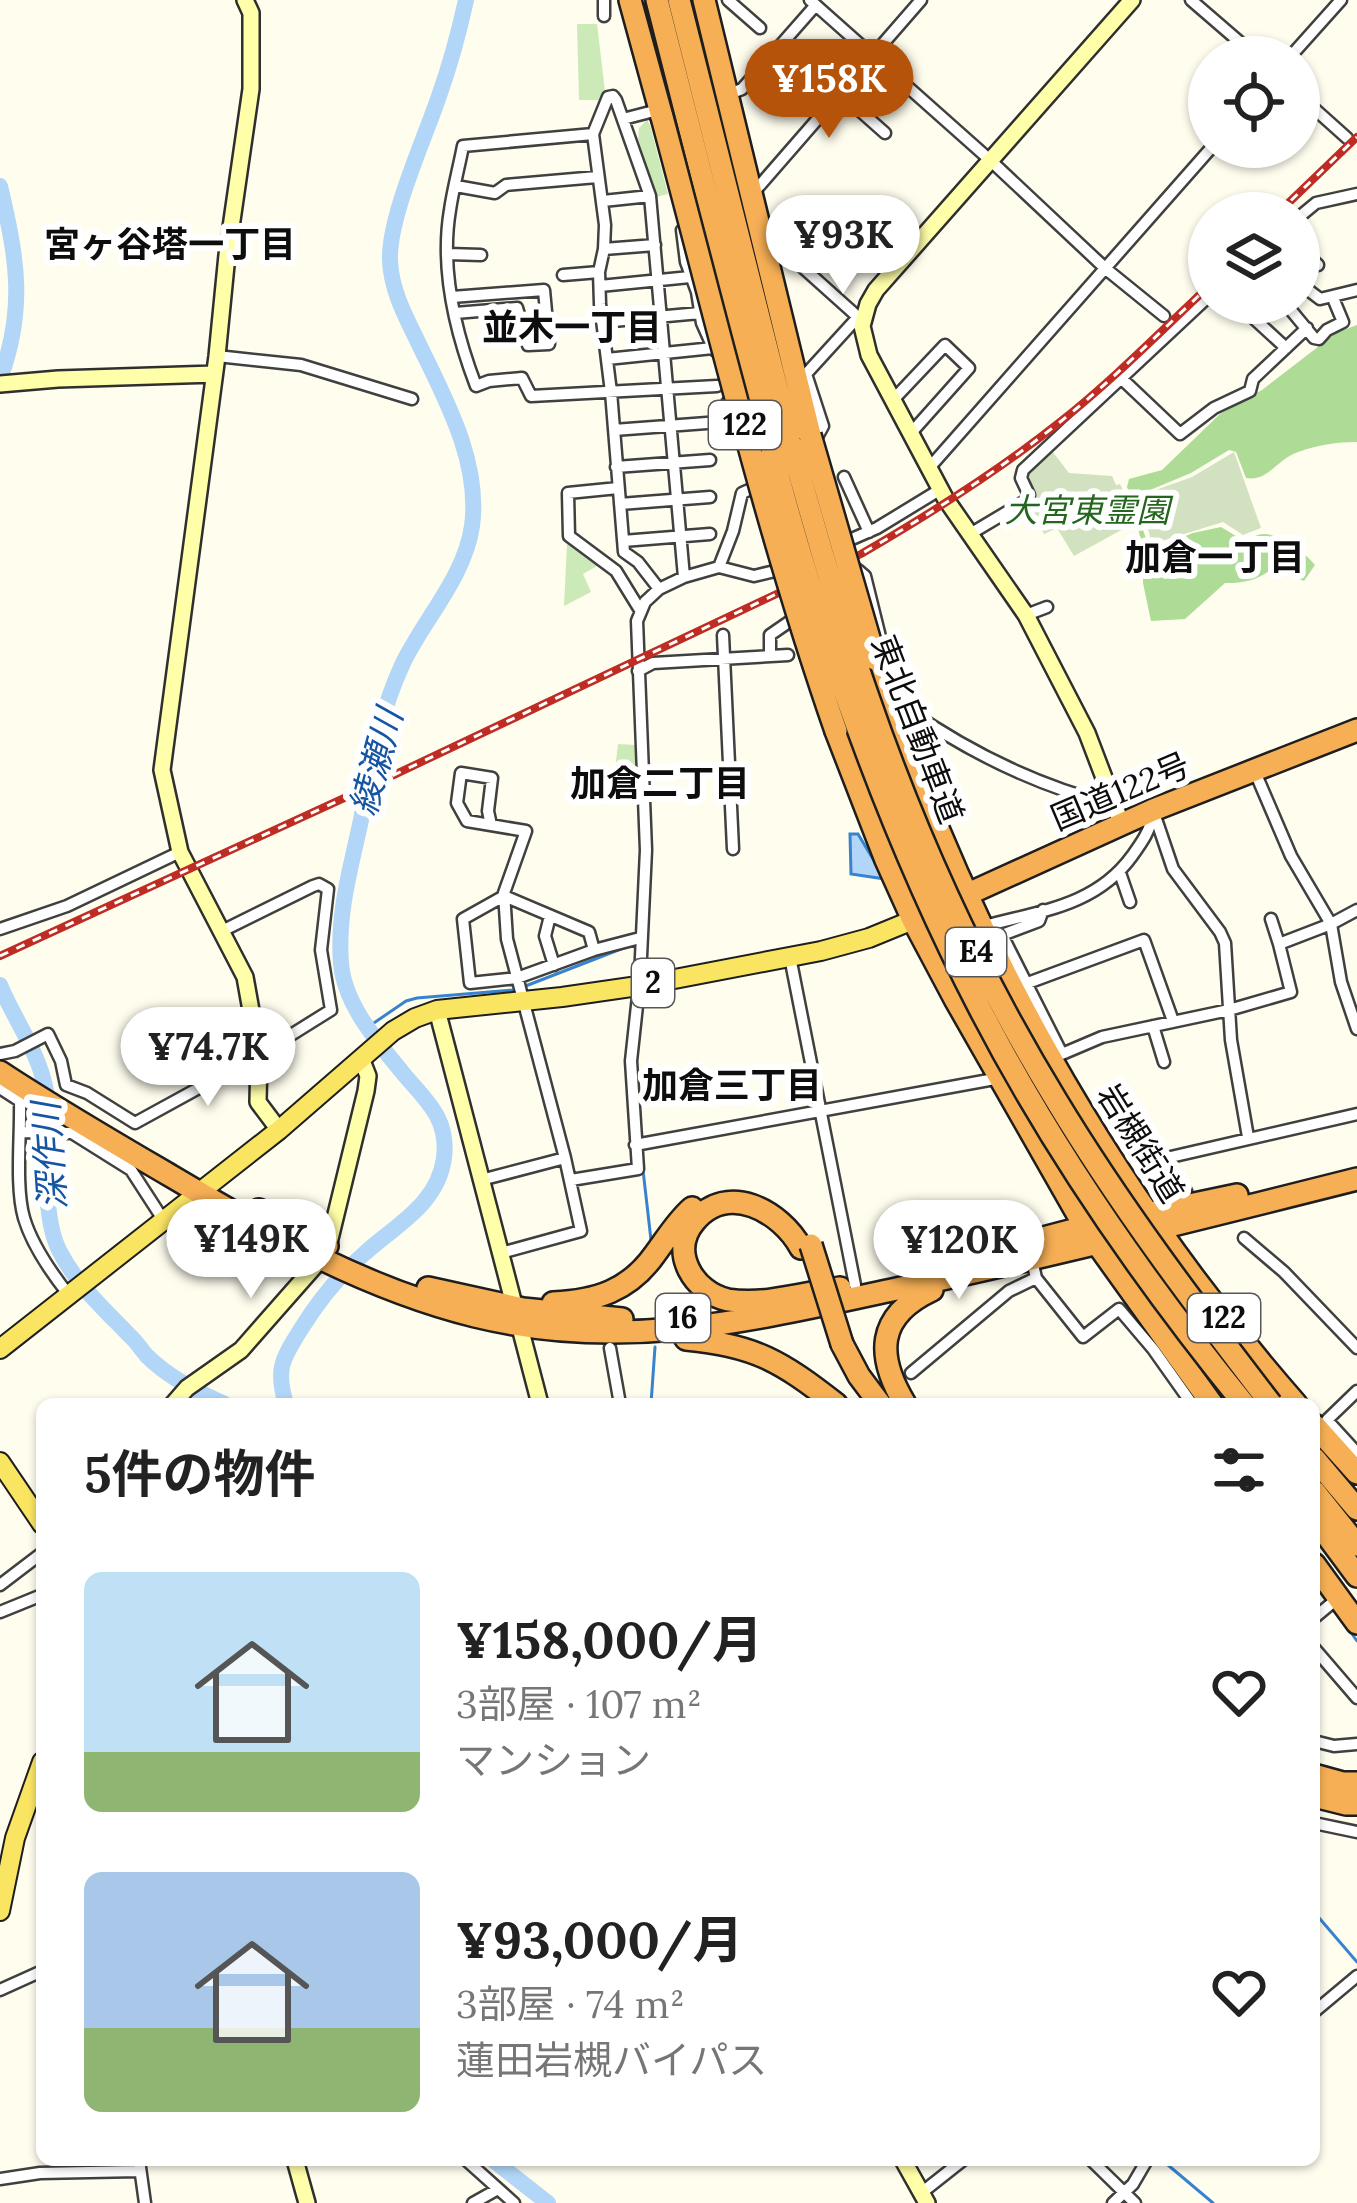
<!DOCTYPE html>
<html lang="ja">
<meta charset="utf-8">
<style>
:root{--surface:#fff;--page:#f6f6f6;--text:#222;--muted:#767676;--accent:#b45309}
body{margin:0;font-family:Lora,"Noto Sans JP",serif;background:var(--page);color:var(--text);height:100vh;display:flex;flex-direction:column;font-size:45px;white-space:nowrap}
*{box-sizing:border-box;margin:0}
p{font-size:39px;color:var(--muted)}
.icon{flex:none;width:66px;height:66px;fill:none;stroke:currentColor;stroke-width:2;stroke-linecap:round;stroke-linejoin:round}
.map{position:relative;flex:1;overflow:hidden}
.side{position:absolute;left:36px;top:1398px;width:1284px;height:768px;display:flex;flex-direction:column;background:var(--surface);border-radius:18px;box-shadow:0 3px 9px #0004}
.side>*{flex:none}
.buttons{position:absolute;left:1188px;top:36px;display:grid;gap:24px}
.buttons a{display:grid;place-items:center;width:132px;height:132px;border-radius:50%;background:var(--surface);box-shadow:0 3px 9px #0004;font-size:60px}
.price{position:absolute;translate:-50% -102px;padding:0 27px;border-radius:42px;background:#fff;color:#222;font-size:39px;line-height:78px;filter:drop-shadow(0 3px 6px #0008)}
.price::after{content:'';position:absolute;left:50%;top:72px;width:36px;height:27px;margin-left:-18px;background:inherit;clip-path:polygon(0 0,100% 0,50% 100%)}
.price.on{background:var(--accent);color:#fff}
ul{padding:0;list-style:none}
li{display:flex;align-items:center;gap:36px;height:300px;padding:0 48px}
li span{display:grid;place-items:center;flex:none;width:336px;height:240px;border-radius:18px;color:#555}
li>.icon{margin-inline-start:auto}
span .icon{width:144px;height:144px;fill:#fffc;stroke-width:1}
li b{font-size:51px}
h2{display:flex;justify-content:space-between;align-items:center;height:144px;padding:0 48px;font-size:51px}
.map>svg:first-child{display:block}
.green{fill:#cceab7}
.forest{fill:#aedb96}
.cemetery{fill:#d2e1bf}
.water{fill:#b2d6f7;stroke:#3883cf;stroke-width:3}
.lines{fill:none;stroke-linecap:round;stroke-linejoin:round}
.stream{stroke:#3883cf;stroke-width:3}
.river{stroke:#b2d6f7;stroke-width:16}
.street-casing{stroke:#404040;stroke-width:15}
.secondary-casing{stroke:#2f2f2f;stroke-width:20}
.primary-casing{stroke:#1e1e1e;stroke-width:22}
.highway-casing{stroke:#1e1e1e;stroke-width:26}
.street{stroke:#fff;stroke-width:10}
.secondary{stroke:#fffea9;stroke-width:15}
.primary{stroke:#fae563;stroke-width:18}
.highway{stroke:#f6af55;stroke-width:21}
.rail-casing{stroke:#bf2c24;stroke-width:8}
.rail{stroke:#fff;stroke-width:3;stroke-dasharray:9;stroke-linecap:butt}
.highway-bridge-casing{stroke:#1e1e1e;stroke-width:26;stroke-linecap:butt}
.highway-bridge{stroke:#f6af55;stroke-width:21}
.labels{text-anchor:middle;stroke-width:12;stroke-linejoin:round;paint-order:stroke}
.shield{fill:#fff;stroke:#565656;stroke-width:3}
.shield-label{font-size:30px;font-weight:bold;fill:#0d0d0d}
.park-label{font-size:33px;font-style:italic;fill:#24661d;stroke:#fff}
.street-label{font-size:33px;fill:#0d0d0d;stroke:#fff}
.neighbourhood-label{font-size:36px;font-weight:bold;fill:#0d0d0d;stroke:#fff}
.water-label{font-size:36px;font-style:italic;fill:#1555a1;stroke:#fff}
</style>
<div class="map">
<svg width="1357" height="2203" viewBox="0 0 1357 2203">
<rect width="100%" height="100%" fill="#fffdee"/>
<path class="green" d="M 577,24 L 597,24 L 605,91 L 602,100 L 579,100 Z
M 647,120 L 650,125 L 668,194 L 656,197 L 638,139 L 639,128 Z
M 567,544 L 597,566 L 583,574 L 591,592 L 564,606 Z
M 618,744 L 635,745 L 637,790 L 613,787 Z"/>
<path class="forest" d="M 1357,325 L 1357,442 C 1336,442 1318,445 1298,452 C 1277,459 1268,482 1246,478 L 1236,452 L 1229,450 L 1191,473 L 1138,495 C 1139,512 1141,536 1153,549 L 1193,533 L 1221,527 L 1244,541 C 1249,539 1258,534 1263,534 C 1279,533 1306,553 1315,565 L 1304,581 L 1286,573 L 1278,564 C 1261,579 1248,583 1225,583 L 1185,619 L 1151,621 L 1143,583 L 1143,553 L 1134,506 L 1127,487 L 1129,479 L 1162,470 L 1220,414 L 1262,390 L 1336,333 Z"/>
<path class="cemetery" d="M 1052,451 L 1069,473 L 1112,476 L 1116,485 L 1120,484 L 1132,509 L 1134,523 L 1074,556 L 1057,528 L 1044,534 L 1030,507 L 1035,498 L 1025,476 Z
M 1234,452 L 1261,528 L 1243,535 L 1223,522 L 1152,544 L 1139,496 L 1192,477 Z"/>
<path class="water" d="M 850,834 L 858,834 L 885,879 L 851,874 Z"/>
<g class="lines">
<path class="stream" d="M 523,987 L 626,947
M 368,1027 L 406,1001 L 417,998 L 514,990
M 643,1170 L 651,1240
M 651,1404 L 655,1347
M 1350,1631 L 1357,1641
M 1314,1912 L 1357,1962
M 1162,2160 L 1213,2203"/>
<path class="river" d="M 0,186 C 17,258 26,308 0,379
M 0,985 C 14,1019 37,1049 45,1086 C 53,1122 44,1160 47,1196 C 49,1214 51,1234 59,1250 C 76,1284 103,1308 129,1335 C 136,1341 141,1349 147,1356 C 167,1376 199,1393 225,1404
M 286,1404 C 275,1368 283,1358 301,1329 C 319,1300 339,1275 365,1253 C 396,1225 438,1204 444,1158 C 449,1117 425,1100 402,1072 C 377,1041 344,1004 341,963 C 337,913 351,867 361,820 C 371,765 379,714 403,663 C 425,618 465,576 472,526 C 481,460 443,395 416,338 C 404,314 391,288 390,261 C 388,218 425,138 439,96 C 450,65 459,32 466,0
M 493,2160 L 548,2203"/>
<defs>
<path id="street" d="M 604,0 L 604,16
M 728,0 L 760,28
M 810,0 L 990,160 L 1106,269 L 1164,316
M 1191,0 L 1257,57
M 1290,57 L 1341,0
M 737,91 L 742,89 L 815,6
M 840,93 L 885,133
M 1299,95 L 1347,138
M 623,119 L 654,111
M 593,134 L 463,146 C 459,167 453,189 450,210 C 440,269 455,331 476,386 L 489,381 L 522,378 L 531,396 L 717,386
M 456,186 L 495,193 L 506,185 L 597,177
M 754,192 L 921,0
M 603,201 L 650,196
M 1299,217 L 1316,203 L 1357,194
M 682,230 L 686,262 L 697,292 L 702,323 L 714,350
M 764,240 L 780,247 L 858,317
M 1299,247 L 1318,265
M 604,249 L 655,245
M 448,254 L 481,255
M 563,275 L 599,272
M 1299,283 L 1320,299 L 1357,290
M 600,286 L 690,277
M 452,297 L 544,290 L 549,344 L 528,345 L 517,308 L 455,313
M 1237,303 L 1286,348
M 1285,303 L 1314,338 L 1319,339 L 1327,330 L 1343,322 L 1333,298
M 602,322 L 700,313
M 217,356 L 301,365 L 412,399
M 607,359 L 713,348
M 1122,379 L 1180,434 L 1214,408 L 1250,391 L 1253,379 L 1307,328
M 893,400 L 945,345 L 969,368 L 911,433
M 727,403 L 738,443
M 614,430 L 720,422
M 817,437 L 823,426 L 806,374 L 858,317 L 863,323
M 616,467 L 710,460
M 930,467 L 1212,147
M 844,477 L 869,532
M 618,488 L 568,493 L 569,536 L 616,571 L 640,610
M 620,504 L 710,497
M 970,534 L 1027,500 L 1029,495 L 1021,478 L 1023,470 L 1209,296
M 623,541 L 710,534
M 838,545 L 877,528 L 941,489
M 719,567 L 733,531 L 742,493 L 751,489
M 852,574 L 858,570 L 865,576 L 884,653 L 907,709 L 894,718
M 659,589 L 638,562 L 624,552 L 611,392 L 600,304 L 599,272 L 604,249 L 605,225 L 593,134 L 608,97 L 613,96 L 616,100 L 650,196 L 684,577
M 1026,615 L 1047,607
M 723,635 L 733,849
M 770,656 L 770,635 L 799,615
M 638,671 L 653,663 L 788,655
M 907,709 C 970,753 1038,786 1113,805
M 1255,772 L 1291,856 L 1331,924 L 1341,982 L 1357,1029
M 1153,810 L 1173,869 L 1220,932 L 1225,943 L 1231,1040 L 1248,1137
M 491,825 L 488,811 L 492,778 L 461,773 L 457,803 L 467,821 L 526,831 L 504,893 L 507,939 L 565,1158 L 581,1231 L 501,1253
M 1120,873 L 1130,902
M 1043,910 L 1039,921 L 1002,935 L 1062,1054 L 1102,1037 L 1229,1010 L 1291,992 L 1279,944 L 1331,924 L 1357,910
M 550,916 L 545,936 L 554,965
M 1271,919 L 1279,944
M 981,927 C 1038,911 1095,907 1132,856 C 1142,842 1150,831 1153,814
M 0,929 L 67,906 L 180,852
M 594,950 L 589,932 L 504,896 L 463,919 L 470,983 L 517,978 L 594,950 L 640,938
M 790,957 L 855,1285
M 1025,984 L 1144,940 L 1173,1021
M 1153,1026 L 1164,1062
M 0,1054 L 15,1051 L 48,1034 L 61,1061 L 66,1085 L 87,1093 L 135,1123 L 259,1055 L 331,1010 L 321,950 L 328,889 L 319,884 L 313,886 L 222,931
M 0,1088 L 20,1101 C 21,1135 15,1187 24,1218 C 32,1245 50,1271 68,1294
M 21,1132 L 72,1133 L 131,1170 L 164,1221
M 635,1145 L 1000,1078
M 481,1180 L 565,1158
M 571,1180 L 638,1169 L 631,1061 L 640,978 L 646,850 L 637,621 L 645,602 L 659,589 L 684,577 L 719,567 L 754,576 L 783,569
M 1186,1191 L 1162,1159 L 1357,1114
M 1244,1238 L 1284,1272 L 1357,1348
M 1032,1260 L 1036,1278 L 1083,1337 L 1119,1309 L 1153,1349 L 1192,1404
M 610,1348 L 620,1404
M 911,1373 L 1009,1291 L 1036,1278
M 1357,1391 L 1327,1420 L 1357,1453
M 0,1585 L 42,1553
M 0,1612 L 42,1595
M 1314,1618 L 1338,1598
M 1314,1648 L 1357,1698
M 1314,1741 L 1334,1746 L 1357,1744
M 1314,1823 L 1357,1832
M 0,1990 L 42,1971
M 1314,2012 L 1357,1976
M 139,2160 L 145,2203
M 466,2160 L 514,2203
M 1091,2160 L 1135,2203
M 0,2179 L 40,2173 L 138,2171
M 920,2194 L 963,2160
M 473,2203 L 498,2189
M 1113,2203 L 1133,2184 L 1147,2160"/>
<path id="secondary" d="M 245,0 L 251,13 L 251,89 L 227,255 L 217,356 L 162,770 L 180,852 L 245,977 L 259,1055 L 258,1102 L 279,1130
M 0,384 L 58,379 L 214,374
M 1122,825 L 1087,733 L 1026,615 L 945,498 L 869,355 L 862,326 L 868,304 L 876,290 L 1132,0
M 437,1010 L 540,1404
M 173,1404 L 187,1388 L 241,1350 L 321,1259 L 328,1247 L 366,1091 L 368,1076 L 361,1058
M 295,2160 L 307,2203
M 903,2160 L 927,2203"/>
<path id="primary" d="M 0,1349 L 279,1130 L 393,1031 L 415,1018 L 437,1010 L 562,997 L 638,986 L 821,951 L 869,938 L 913,920
M 0,1462 L 42,1524
M 0,1911 L 15,1838 L 42,1762"/>
<path id="highway" d="M 630,0 L 662,117
M 657,0 L 772,453
M 679,0 L 791,444
M 704,0 L 810,435
M 875,659 C 964,933 1106,1187 1296,1404
M 836,731 L 886,860 L 913,920 L 955,999 L 1085,1227 L 1212,1404
M 957,899 L 1153,810 L 1357,730
M 0,1072 C 56,1109 113,1142 171,1176 C 267,1233 366,1289 475,1316 C 630,1354 764,1317 915,1285 C 1063,1253 1210,1216 1357,1179
M 259,1210 L 327,1246
M 801,1248 C 781,1211 727,1181 694,1222 C 669,1252 694,1293 728,1300 C 764,1306 805,1293 840,1288
M 918,1271 L 1085,1227 L 1237,1195
M 428,1288 L 523,1309 L 622,1319
M 553,1303 C 596,1301 629,1291 655,1254 C 667,1238 677,1221 692,1208
M 686,1339 C 755,1345 782,1362 836,1404
M 842,1344 L 859,1376 L 880,1404
M 905,1404 C 876,1356 876,1316 932,1290
M 1314,1425 L 1357,1473
M 1314,1458 L 1357,1509
M 1314,1491 L 1357,1545
M 1314,1518 L 1357,1576
M 1314,1564 L 1357,1623
M 1314,1775 L 1343,1783 L 1357,1783
M 1314,1796 L 1346,1804 L 1357,1804"/>
</defs>
<use href="#street" class="street-casing"/>
<use href="#secondary" class="secondary-casing"/>
<use href="#primary" class="primary-casing"/>
<use href="#highway" class="highway-casing"/>
<use href="#street" class="street"/>
<use href="#secondary" class="secondary"/>
<use href="#primary" class="primary"/>
<use href="#highway" class="highway"/>
<defs>
<path id="rail" d="M 1278,213 L 1357,137
M 0,956 L 379,782 L 861,554 C 930,514 997,472 1060,422 C 1113,380 1160,332 1209,286"/>
</defs>
<use href="#rail" class="rail-casing"/>
<use href="#rail" class="rail"/>
<defs>
<path id="highway-bridge" d="M 662,117 C 717,322 766,530 836,731
M 810,435 L 875,659
M 791,444 C 815,529 839,614 868,697 C 916,836 979,974 1056,1100 C 1120,1206 1195,1305 1271,1404
M 772,453 C 823,645 888,832 980,1009 C 1053,1150 1144,1281 1244,1404
M 811,1245 L 842,1344"/>
</defs>
<use href="#highway-bridge" class="highway-bridge-casing"/>
<use href="#highway-bridge" class="highway-bridge"/>
</g>
<g class="labels">
<g class="shield">
<rect x="709" y="401" width="72" height="48" rx="9"/>
<rect x="946" y="928" width="60" height="48" rx="9"/>
<rect x="632" y="959" width="42" height="48" rx="9"/>
<rect x="656" y="1294" width="54" height="48" rx="9"/>
<rect x="1188" y="1294" width="72" height="48" rx="9"/>
</g>
<g class="shield-label">
<text x="745" y="435">122</text>
<text x="976" y="962">E4</text>
<text x="653" y="993">2</text>
<text x="683" y="1328">16</text>
<text x="1224" y="1328">122</text>
</g>
<g class="park-label">
<text x="1087" y="522">大宮東霊園</text>
</g>
<g class="street-label">
<text transform="translate(918 729) rotate(69)" y="12">東北自動車道</text>
<text transform="translate(1120 791) rotate(-23)" y="12">国道122号</text>
<text transform="translate(1141 1143) rotate(58)" y="12">岩槻街道</text>
</g>
<g class="neighbourhood-label">
<text x="170" y="257">宮ヶ谷塔一丁目</text>
<text x="572" y="340">並木一丁目</text>
<text x="1215" y="570">加倉一丁目</text>
<text x="660" y="796">加倉二丁目</text>
<text x="732" y="1098">加倉三丁目</text>
</g>
<g class="water-label">
<text transform="translate(376 762) rotate(-75)" y="13">綾瀬川</text>
<text transform="translate(49 1156) rotate(-94)" y="13">深作川</text>
</g>
</g>
</svg>
<div class="buttons">
<a><svg class="icon" aria-label="locate" viewBox="0 0 24 24"><circle cx="12" cy="12" r="6"/><path d="M12 2v4M12 18v4M2 12h4M18 12h4"/></svg></a>
<a><svg class="icon" aria-label="layers" viewBox="0 0 24 24"><path d="M12 4l9 5-9 5-9-5zM3 14l9 5 9-5"/></svg></a>
</div>
<b class="price on" style="left:829px;top:141px">¥158K</b>
<b class="price" style="left:843px;top:297px">¥93K</b>
<b class="price" style="left:208px;top:1109px">¥74.7K</b>
<b class="price" style="left:251px;top:1301px">¥149K</b>
<b class="price" style="left:959px;top:1302px">¥120K</b>
<section class="side">
<h2>5件の物件<svg class="icon" aria-label="filters" viewBox="0 0 24 24"><path d="M4 7h16M4 17h16"/><circle cx="9" cy="7" r="2"/><circle cx="15" cy="17" r="2"/></svg></h2>
<ul>
<li><span style="background:linear-gradient(#bfe0f5 75%,#8fb573 0)"><svg class="icon" aria-label="home" viewBox="0 0 24 24"><path d="M3 11l9-7 9 7M6 9v11h12V9"/></svg></span><div><b>¥158,000/月</b><p>3部屋 · 107 m²</p><p>マンション</p></div><svg class="icon" aria-label="heart" viewBox="0 0 24 24"><path d="M12 20l-8-8c-3-5 5-10 8-4 3-6 11-1 8 4z"/></svg></li>
<li><span style="background:linear-gradient(#a9c7e8 65%,#8fb573 0)"><svg class="icon" aria-label="home" viewBox="0 0 24 24"><path d="M3 11l9-7 9 7M6 9v11h12V9"/></svg></span><div><b>¥93,000/月</b><p>3部屋 · 74 m²</p><p>蓮田岩槻バイパス</p></div><svg class="icon" aria-label="heart" viewBox="0 0 24 24"><path d="M12 20l-8-8c-3-5 5-10 8-4 3-6 11-1 8 4z"/></svg></li>
</ul>
</section>
</div>
